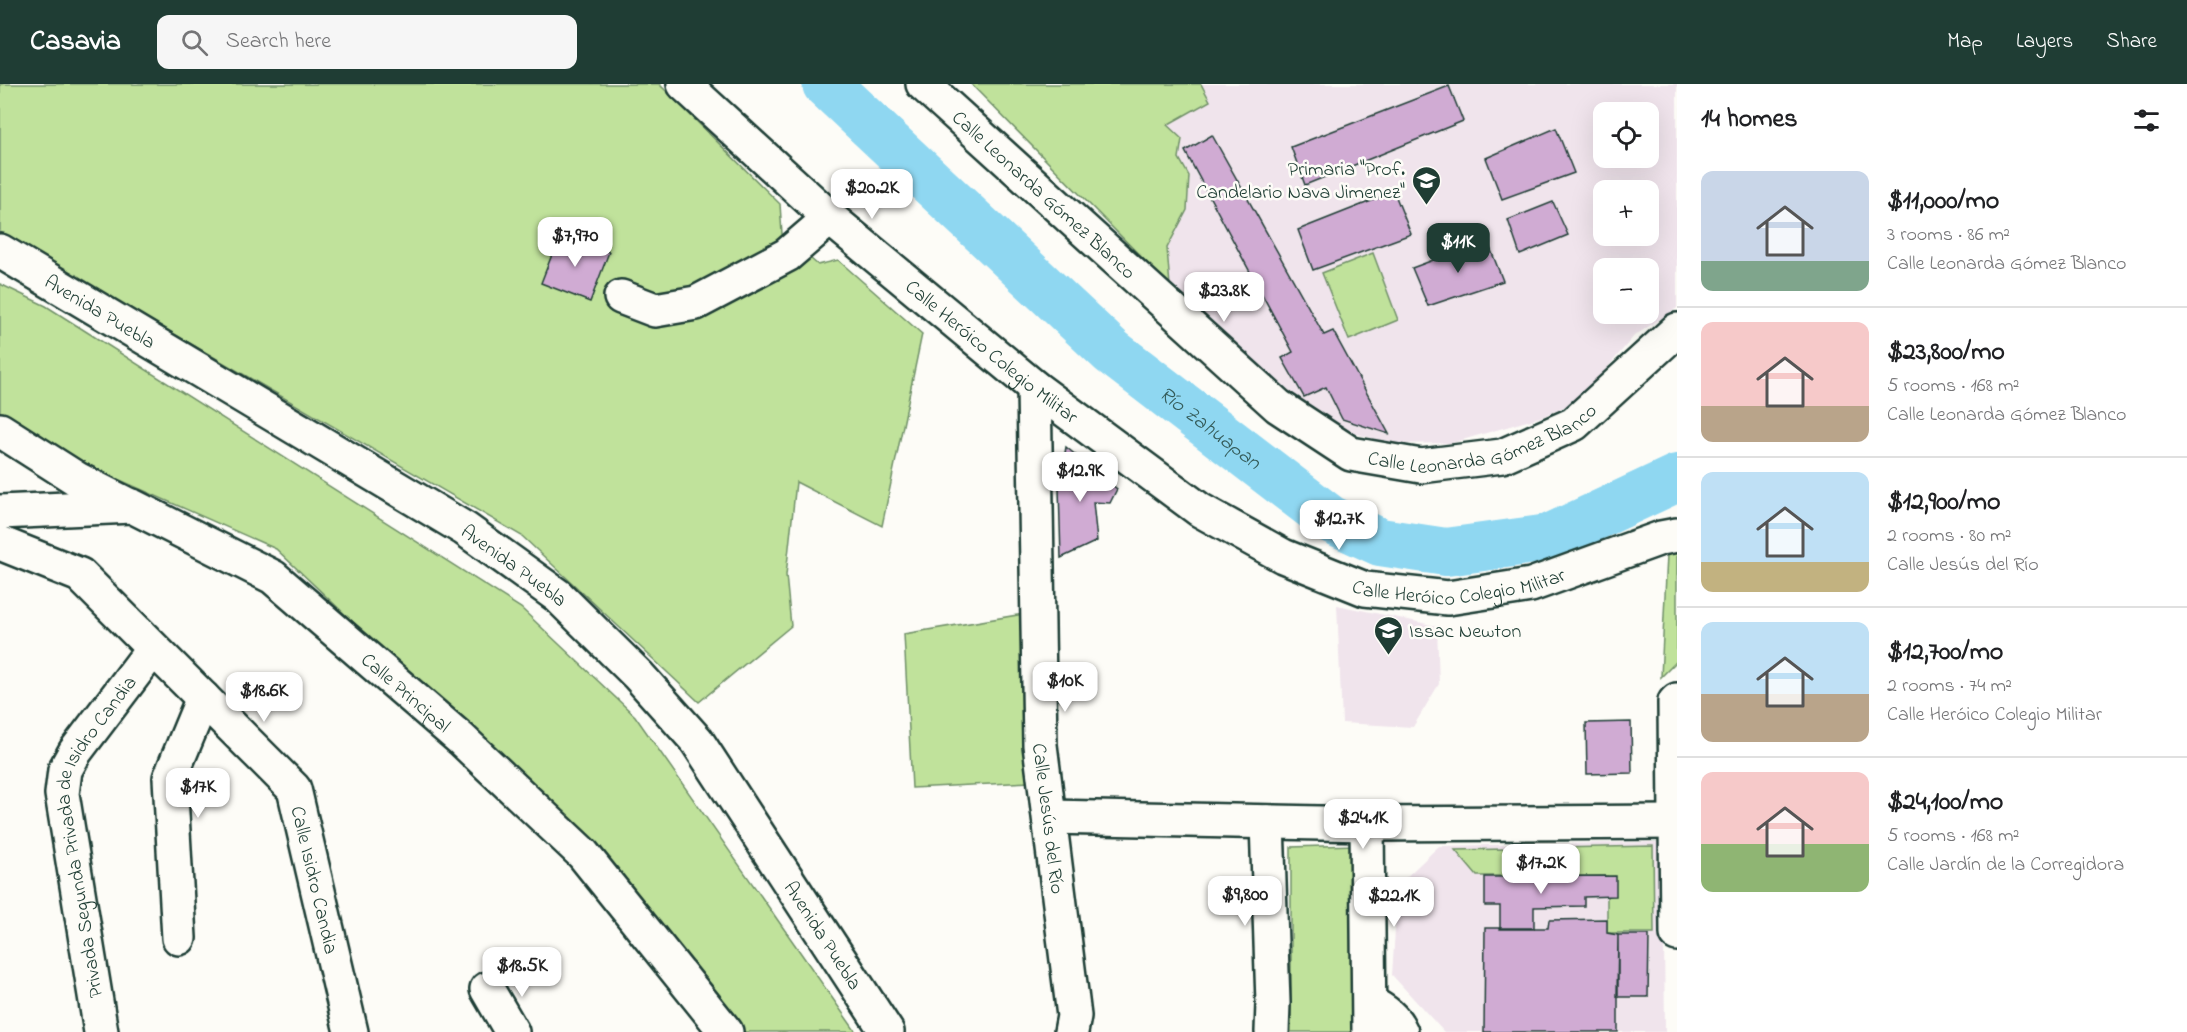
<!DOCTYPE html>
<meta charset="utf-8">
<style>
:root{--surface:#fff;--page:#f6f6f6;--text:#202124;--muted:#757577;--line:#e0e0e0;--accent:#1f3d34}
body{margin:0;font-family:"Indie Flower",sans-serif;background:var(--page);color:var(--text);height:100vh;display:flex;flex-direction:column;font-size:22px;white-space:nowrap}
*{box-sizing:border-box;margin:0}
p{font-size:20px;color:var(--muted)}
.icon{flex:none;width:33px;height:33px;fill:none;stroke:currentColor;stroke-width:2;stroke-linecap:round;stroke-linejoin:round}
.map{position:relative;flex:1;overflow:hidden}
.details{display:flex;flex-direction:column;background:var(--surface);width:510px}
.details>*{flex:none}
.fabs{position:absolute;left:1593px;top:18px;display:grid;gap:12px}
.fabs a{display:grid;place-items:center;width:66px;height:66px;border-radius:12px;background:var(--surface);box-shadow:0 6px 24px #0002;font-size:30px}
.price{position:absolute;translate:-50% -51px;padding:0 14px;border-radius:12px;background:#fff;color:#222;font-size:20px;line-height:39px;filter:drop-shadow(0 2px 3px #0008)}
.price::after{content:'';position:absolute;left:50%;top:36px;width:18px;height:14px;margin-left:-9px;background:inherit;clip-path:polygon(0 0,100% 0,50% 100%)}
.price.selected{background:var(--accent);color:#fff}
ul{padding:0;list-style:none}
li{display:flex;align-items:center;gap:18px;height:150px;padding:0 24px}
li+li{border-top:2px solid var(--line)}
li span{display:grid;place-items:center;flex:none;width:168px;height:120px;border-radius:12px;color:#555}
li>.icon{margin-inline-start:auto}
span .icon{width:72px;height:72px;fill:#fffc;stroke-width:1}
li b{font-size:26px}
h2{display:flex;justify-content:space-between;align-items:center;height:72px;padding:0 24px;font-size:26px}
header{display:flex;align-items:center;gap:36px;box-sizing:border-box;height:84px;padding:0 30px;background:var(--accent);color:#fff}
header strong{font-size:28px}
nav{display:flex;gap:33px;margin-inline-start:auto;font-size:21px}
.search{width:420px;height:54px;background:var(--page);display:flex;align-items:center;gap:15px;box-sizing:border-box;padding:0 21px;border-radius:12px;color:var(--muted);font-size:22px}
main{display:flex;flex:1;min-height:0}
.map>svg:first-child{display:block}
.built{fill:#f0e4ec;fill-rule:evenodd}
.green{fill:#c0e29b;stroke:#709068;stroke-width:1.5}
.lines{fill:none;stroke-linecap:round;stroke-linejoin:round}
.river{stroke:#8fd7f1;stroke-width:48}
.building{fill:#d0abd3;stroke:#1f3d34;stroke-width:1.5}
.minor-casing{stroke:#1f3d34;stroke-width:38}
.major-casing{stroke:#1f3d34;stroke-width:38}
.minor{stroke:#fdfcf7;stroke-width:33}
.major{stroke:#fdfcf7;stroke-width:33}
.labels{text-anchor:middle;stroke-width:5;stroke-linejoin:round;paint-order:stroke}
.poi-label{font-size:20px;fill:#1f3d34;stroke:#fdfcf7;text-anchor:end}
.street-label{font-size:20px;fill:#1f3d34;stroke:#fdfcf7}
.water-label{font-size:21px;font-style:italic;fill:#355c5a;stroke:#fdfcf7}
</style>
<header>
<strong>Casavia</strong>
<div class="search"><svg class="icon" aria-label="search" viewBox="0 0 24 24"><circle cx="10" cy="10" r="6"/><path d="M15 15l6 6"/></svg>Search here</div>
<nav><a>Map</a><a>Layers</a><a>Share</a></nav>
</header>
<main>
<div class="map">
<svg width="1677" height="948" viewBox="0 0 1677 948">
<rect width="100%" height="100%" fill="#fdfcf7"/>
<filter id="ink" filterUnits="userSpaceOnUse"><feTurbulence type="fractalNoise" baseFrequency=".0167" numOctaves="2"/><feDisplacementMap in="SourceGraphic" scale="12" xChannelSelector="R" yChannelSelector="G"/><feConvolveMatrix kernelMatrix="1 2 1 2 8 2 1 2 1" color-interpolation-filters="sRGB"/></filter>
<g filter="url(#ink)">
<path class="built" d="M 1201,0 L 1677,0 L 1677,224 L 1634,252 L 1581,315 L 1544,332 L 1452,359 L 1394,360 L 1338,345 L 1280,303 L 1170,202 L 1167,164 L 1187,126 L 1179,74 L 1167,41 L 1210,17 ZM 1604,28 L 1648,28 L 1648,74 L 1604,74 ZM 1604,106 L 1648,106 L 1648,152 L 1604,152 ZM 1604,184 L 1648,184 L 1648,230 L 1604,230 Z
M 1337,521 L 1437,542 L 1439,600 L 1413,643 L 1342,639 Z
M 1663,758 L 1665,948 L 1444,948 L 1392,891 L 1398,801 L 1439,762 Z"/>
<path class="green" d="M 0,0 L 659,0 L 780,120 L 782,150 L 818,181 L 838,176 L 922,250 L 882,442 L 796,398 L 786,491 L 791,542 L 699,618 L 522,452 L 0,149 Z
M 971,0 L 1201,0 L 1210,17 L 1167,41 L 1182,55 L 1179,74 L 1189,92 L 1187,126 L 1167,164 L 1170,202 Z
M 1373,169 L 1398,236 L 1349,256 L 1322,189 Z
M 0,200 L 46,222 L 521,524 L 635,632 L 856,948 L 739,948 L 587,760 L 276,465 L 18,351 L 0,341 Z
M 1677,466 L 1677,577 L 1661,593 L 1667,471 Z
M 1024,530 L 1031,698 L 912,704 L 904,550 Z
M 1355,761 L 1351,948 L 1291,948 L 1291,763 Z
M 1653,762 L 1654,849 L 1607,849 L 1607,792 L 1477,792 L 1455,766 Z"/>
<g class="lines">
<path class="river" id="s1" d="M 826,0 L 1112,268 L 1330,435 L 1380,458 L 1446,468 L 1549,454 L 1677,394"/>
</g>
<path class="building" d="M 1449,2 L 1463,37 L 1305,101 L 1291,63 Z
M 1556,44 L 1574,89 L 1502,115 L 1486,74 Z
M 1212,51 L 1324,251 L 1333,247 L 1389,350 L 1342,335 L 1326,303 L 1304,313 L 1282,274 L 1293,268 L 1185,67 Z
M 1394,108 L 1411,150 L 1313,186 L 1298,146 Z
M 1553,118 L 1568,151 L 1520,171 L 1508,136 Z
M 560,150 L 609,168 L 590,218 L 541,199 Z
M 1487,156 L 1503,197 L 1428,222 L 1412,184 Z
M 1066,363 L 1117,405 L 1110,419 L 1093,418 L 1097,457 L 1061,474 L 1059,404 Z
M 1631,638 L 1632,689 L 1587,690 L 1586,639 Z
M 1616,792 L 1616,812 L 1584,813 L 1584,822 L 1534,823 L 1534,845 L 1500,845 L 1500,822 L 1485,822 L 1485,793 Z
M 1607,835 L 1607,849 L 1618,851 L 1618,948 L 1484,948 L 1485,844 L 1548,844 L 1549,836 Z
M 1618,851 L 1649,851 L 1648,913 L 1617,913 Z"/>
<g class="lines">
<defs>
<g id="minor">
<path id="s2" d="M 684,0 L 830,134 L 1034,303 L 1200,426 L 1283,472 L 1365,505 L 1448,514 L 1531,501 L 1661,454 L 1677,451"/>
<path id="s3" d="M 923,0 L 1278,322 L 1351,370 L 1421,382 L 1502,372 L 1574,340 L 1677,246"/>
<path d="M 621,213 L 655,226 L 696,219 L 787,171 L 830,134"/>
<path id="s4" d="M 1034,303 L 1040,661 L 1074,932 L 1071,948"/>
<path d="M 0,346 L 77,395 L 130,422"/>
<path id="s5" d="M 0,428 L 132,422 L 273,493 L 461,655 L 583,770 L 726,948"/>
<path id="s6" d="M 0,459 L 80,491 L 294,705 L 351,948"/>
<path d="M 1677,616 L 1675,618 L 1677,850"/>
<path d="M 1050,733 L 1367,740 L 1677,738"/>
<path d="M 1267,738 L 1273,919 L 1272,948"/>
<path d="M 1367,740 L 1369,948"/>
<path d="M 179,854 L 170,694 L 203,614"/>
<path d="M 487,905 L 512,948"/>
<path d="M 1370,919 C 1384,926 1395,934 1401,948"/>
<path id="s7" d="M 101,948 L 62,710 L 65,686 L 75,668 L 153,565"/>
</g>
<g id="major">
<path id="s8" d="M 0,167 L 465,445 L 558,512 L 638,591 L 697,657 L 887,948"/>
</g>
</defs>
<use href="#minor" class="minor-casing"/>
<use href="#major" class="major-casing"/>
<use href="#minor" class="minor"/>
<use href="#major" class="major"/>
</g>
</g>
<defs>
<symbol id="school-pin" viewBox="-11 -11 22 30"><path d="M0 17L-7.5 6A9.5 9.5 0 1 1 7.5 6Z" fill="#1f3d34" stroke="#fdfcf7"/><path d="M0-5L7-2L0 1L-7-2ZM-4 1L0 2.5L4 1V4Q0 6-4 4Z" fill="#fff"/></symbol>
</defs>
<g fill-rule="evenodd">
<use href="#school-pin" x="1410" y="80" width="33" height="45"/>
<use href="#school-pin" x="1372" y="530" width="33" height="45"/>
</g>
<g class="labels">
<g class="poi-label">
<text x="1405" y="91">Primaria "Prof.<tspan x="1405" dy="23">Candelario Nava Jimenez"</tspan></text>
<text x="1409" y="553" text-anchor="start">Issac Newton</text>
</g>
<g class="street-label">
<text dy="7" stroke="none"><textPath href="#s3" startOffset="164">Calle Leonarda Gómez Blanco</textPath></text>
<text dy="7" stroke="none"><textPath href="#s8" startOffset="117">Avenida Puebla</textPath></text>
<text dy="7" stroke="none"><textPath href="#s2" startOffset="408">Calle Heróico Colegio Militar</textPath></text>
<text dy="7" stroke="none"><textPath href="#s3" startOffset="704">Calle Leonarda Gómez Blanco</textPath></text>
<text dy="7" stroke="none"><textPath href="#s8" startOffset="603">Avenida Puebla</textPath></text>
<text dy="7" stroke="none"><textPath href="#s2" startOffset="948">Calle Heróico Colegio Militar</textPath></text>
<text dy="7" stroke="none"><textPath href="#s5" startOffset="466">Calle Principal</textPath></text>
<text dy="7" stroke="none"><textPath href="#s4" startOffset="432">Calle Jesús del Río</textPath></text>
<text dy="7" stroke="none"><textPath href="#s7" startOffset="207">Privada Segunda Privada de Isidro Candia</textPath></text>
<text dy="7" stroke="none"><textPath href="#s6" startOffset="482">Calle Isidro Candia</textPath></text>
<text dy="7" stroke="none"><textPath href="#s8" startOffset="1089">Avenida Puebla</textPath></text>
</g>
<g class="water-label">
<text dy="7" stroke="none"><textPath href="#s1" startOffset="516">Río Zahuapan</textPath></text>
</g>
</g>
</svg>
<div class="fabs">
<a><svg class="icon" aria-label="locate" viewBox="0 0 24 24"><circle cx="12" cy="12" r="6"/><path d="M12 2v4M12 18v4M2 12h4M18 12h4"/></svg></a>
<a>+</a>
<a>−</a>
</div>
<b class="price" style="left:872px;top:136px">$20.2K</b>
<b class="price" style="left:575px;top:184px">$7,970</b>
<b class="price selected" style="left:1458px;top:190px">$11K</b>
<b class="price" style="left:1224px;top:239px">$23.8K</b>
<b class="price" style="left:1080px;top:419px">$12.9K</b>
<b class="price" style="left:1339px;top:467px">$12.7K</b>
<b class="price" style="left:1065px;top:629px">$10K</b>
<b class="price" style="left:264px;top:639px">$18.6K</b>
<b class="price" style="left:198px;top:735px">$17K</b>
<b class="price" style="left:1363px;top:766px">$24.1K</b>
<b class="price" style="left:1541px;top:811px">$17.2K</b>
<b class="price" style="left:1245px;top:843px">$9,800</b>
<b class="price" style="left:1394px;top:844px">$22.1K</b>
<b class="price" style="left:522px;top:914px">$18.5K</b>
</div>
<section class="details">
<h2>14 homes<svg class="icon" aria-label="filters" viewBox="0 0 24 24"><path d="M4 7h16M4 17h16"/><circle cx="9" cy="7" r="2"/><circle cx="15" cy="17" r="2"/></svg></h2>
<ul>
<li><span style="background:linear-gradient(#c9d6e8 75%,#7fa58c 0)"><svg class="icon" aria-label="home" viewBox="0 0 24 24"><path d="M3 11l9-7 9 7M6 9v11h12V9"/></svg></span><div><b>$11,000/mo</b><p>3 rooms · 86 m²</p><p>Calle Leonarda Gómez Blanco</p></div></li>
<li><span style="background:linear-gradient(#f6c9c9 70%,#b9a48a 0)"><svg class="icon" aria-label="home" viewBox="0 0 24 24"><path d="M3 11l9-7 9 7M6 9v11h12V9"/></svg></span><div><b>$23,800/mo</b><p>5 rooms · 168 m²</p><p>Calle Leonarda Gómez Blanco</p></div></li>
<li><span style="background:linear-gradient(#bfe0f5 75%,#c2b280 0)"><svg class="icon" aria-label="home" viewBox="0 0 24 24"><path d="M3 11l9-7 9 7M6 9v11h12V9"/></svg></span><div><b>$12,900/mo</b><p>2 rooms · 80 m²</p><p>Calle Jesús del Río</p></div></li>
<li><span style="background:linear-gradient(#bfe0f5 60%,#b9a48a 0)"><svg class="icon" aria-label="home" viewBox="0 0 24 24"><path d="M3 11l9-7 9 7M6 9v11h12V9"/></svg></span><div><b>$12,700/mo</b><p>2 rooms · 74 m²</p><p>Calle Heróico Colegio Militar</p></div></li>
<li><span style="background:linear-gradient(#f6c9c9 60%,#8fb573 0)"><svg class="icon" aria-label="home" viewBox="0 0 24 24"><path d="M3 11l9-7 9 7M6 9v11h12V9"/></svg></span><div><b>$24,100/mo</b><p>5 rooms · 168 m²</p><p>Calle Jardín de la Corregidora</p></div></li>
</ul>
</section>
</main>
